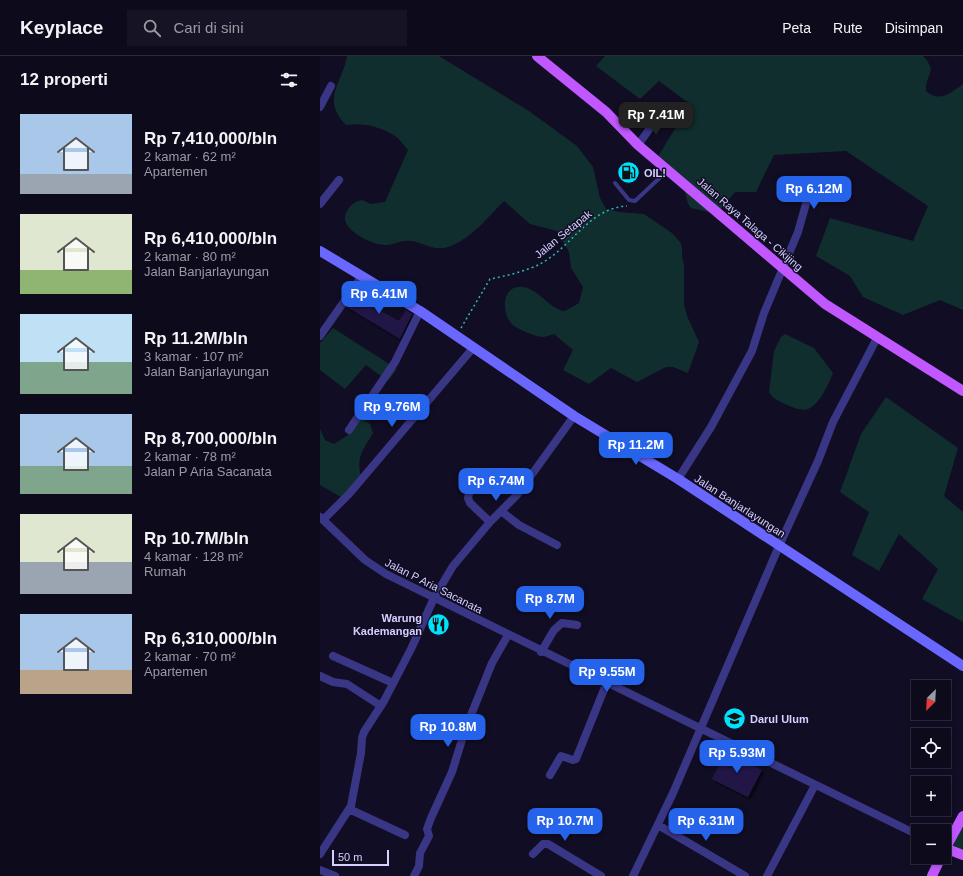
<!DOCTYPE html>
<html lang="id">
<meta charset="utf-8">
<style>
:root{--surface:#0d0a1b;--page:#161324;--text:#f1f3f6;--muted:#9a9aa3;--line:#2d2b3a;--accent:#2563eb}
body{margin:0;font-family:Arial,sans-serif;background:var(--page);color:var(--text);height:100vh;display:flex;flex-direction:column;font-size:15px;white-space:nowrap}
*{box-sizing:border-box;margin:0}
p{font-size:13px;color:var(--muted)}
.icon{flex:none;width:22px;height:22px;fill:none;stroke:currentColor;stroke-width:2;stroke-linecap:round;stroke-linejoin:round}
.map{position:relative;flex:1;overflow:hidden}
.sheet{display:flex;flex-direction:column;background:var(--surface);width:320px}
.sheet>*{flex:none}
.needle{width:26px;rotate:204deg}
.controls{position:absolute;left:591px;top:624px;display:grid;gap:8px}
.controls a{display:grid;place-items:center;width:40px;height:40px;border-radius:0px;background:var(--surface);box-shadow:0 2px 6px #0003,0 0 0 1px var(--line);font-size:20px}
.scale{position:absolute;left:12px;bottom:10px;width:57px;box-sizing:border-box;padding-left:4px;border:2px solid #d5d0ff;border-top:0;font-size:11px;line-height:14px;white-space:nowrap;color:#d5d0ff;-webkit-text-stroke:3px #110d24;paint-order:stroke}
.price{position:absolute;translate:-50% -34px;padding:0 9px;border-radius:8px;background:var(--accent);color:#fff;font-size:13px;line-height:26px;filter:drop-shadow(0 1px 2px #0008)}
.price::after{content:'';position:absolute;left:50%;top:24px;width:12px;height:9px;margin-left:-6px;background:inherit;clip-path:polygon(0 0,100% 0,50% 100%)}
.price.on{background:#222;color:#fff}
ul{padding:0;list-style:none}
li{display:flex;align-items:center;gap:12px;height:100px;padding:0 20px}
li span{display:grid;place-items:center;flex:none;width:112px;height:80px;border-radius:0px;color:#555}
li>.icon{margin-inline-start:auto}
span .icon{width:48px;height:48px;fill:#fffc;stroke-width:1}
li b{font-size:17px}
h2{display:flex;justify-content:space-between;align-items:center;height:48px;padding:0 20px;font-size:17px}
header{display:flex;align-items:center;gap:24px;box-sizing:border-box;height:56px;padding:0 20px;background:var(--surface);border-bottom:1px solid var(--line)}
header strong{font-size:19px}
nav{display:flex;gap:22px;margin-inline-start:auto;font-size:14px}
.search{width:280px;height:36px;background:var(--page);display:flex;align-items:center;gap:10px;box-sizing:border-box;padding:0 14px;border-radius:0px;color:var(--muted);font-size:15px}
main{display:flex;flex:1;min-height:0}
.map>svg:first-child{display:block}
.green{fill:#102e2d}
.building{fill:#211846;filter:url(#shadow)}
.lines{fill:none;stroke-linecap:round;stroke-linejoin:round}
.path{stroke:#28bab1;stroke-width:1.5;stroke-dasharray:2 3;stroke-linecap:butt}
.lane{stroke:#393685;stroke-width:4}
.street{stroke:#393685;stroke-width:8}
.secondary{stroke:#6a67ff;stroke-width:10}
.primary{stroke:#c057ff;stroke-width:10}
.labels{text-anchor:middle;stroke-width:3;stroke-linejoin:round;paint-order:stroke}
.poi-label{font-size:11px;font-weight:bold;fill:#d5d0ff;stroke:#110d24;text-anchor:start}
.street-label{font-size:11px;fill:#d5d0ff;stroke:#110d24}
</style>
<header>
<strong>Keyplace</strong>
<div class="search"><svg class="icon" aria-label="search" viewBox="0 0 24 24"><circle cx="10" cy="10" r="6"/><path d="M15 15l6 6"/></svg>Cari di sini</div>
<nav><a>Peta</a><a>Rute</a><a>Disimpan</a></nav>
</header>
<main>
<section class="sheet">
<h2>12 properti<svg class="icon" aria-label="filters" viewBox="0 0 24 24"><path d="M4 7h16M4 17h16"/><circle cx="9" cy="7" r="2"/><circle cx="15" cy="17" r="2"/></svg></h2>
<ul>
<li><span style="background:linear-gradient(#a9c7e8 75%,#9aa5b1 0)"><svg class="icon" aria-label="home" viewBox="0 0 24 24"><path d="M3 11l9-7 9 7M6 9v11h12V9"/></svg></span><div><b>Rp 7,410,000/bln</b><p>2 kamar · 62 m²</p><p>Apartemen</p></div></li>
<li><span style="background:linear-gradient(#dfe7d0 70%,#8fb573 0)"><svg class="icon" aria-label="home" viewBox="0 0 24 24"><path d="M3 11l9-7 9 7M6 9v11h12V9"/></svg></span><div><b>Rp 6,410,000/bln</b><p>2 kamar · 80 m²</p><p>Jalan Banjarlayungan</p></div></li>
<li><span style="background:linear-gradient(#bfe0f5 60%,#7fa58c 0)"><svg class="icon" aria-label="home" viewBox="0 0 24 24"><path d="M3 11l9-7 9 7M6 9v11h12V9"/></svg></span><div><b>Rp 11.2M/bln</b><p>3 kamar · 107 m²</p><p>Jalan Banjarlayungan</p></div></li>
<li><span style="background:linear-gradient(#a9c7e8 65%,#7fa58c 0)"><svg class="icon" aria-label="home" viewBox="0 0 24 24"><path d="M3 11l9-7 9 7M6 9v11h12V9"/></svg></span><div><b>Rp 8,700,000/bln</b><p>2 kamar · 78 m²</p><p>Jalan P Aria Sacanata</p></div></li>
<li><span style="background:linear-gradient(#dfe7d0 60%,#9aa5b1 0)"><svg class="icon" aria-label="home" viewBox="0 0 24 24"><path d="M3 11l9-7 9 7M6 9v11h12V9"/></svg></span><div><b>Rp 10.7M/bln</b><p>4 kamar · 128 m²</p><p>Rumah</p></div></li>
<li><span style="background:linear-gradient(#a9c7e8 70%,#b9a48a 0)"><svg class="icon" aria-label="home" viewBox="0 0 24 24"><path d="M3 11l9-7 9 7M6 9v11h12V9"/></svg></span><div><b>Rp 6,310,000/bln</b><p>2 kamar · 70 m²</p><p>Apartemen</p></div></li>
</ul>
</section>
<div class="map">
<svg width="643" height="820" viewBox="0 0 643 820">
<defs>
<filter id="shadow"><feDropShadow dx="2.5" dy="2.5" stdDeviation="1" flood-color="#0009"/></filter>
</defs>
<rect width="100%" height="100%" fill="#110d24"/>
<path class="green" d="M 27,0 L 119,0 L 209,55 L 257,90 L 273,111 L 280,142 L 286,153 L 300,156 L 324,158 L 352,177 L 360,186 L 362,191 L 362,200 L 364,209 L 364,249 L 367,260 L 379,286 L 368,317 L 353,311 L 346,311 L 317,326 L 291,312 L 269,328 L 243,314 L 253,294 L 234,278 C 230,279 225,281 222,281 C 214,280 199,274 193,269 C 183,261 181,237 194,232 C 214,224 228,254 245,255 L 259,247 L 263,231 L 251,212 L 249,196 L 237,175 L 210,168 L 184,145 C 167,162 154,180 131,190 C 113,197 105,186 90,185 C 81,184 74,189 66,189 C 53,190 18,173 26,157 C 29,150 35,145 42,144 L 51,148 L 65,146 L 88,94 C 84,90 80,83 75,80 C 62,71 42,66 26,69 C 0,42 23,27 27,0 Z
M 285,0 L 603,0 C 619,17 605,17 606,35 C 619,47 631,37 643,28 L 643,254 L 620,244 L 583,259 L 543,241 L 530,220 L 496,200 L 510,162 L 593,185 L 608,150 L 526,95 L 454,99 L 436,136 L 415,136 L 397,158 L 371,152 L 368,148 L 362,124 L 337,102 L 370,48 L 339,25 L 320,43 L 276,10 Z
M 13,272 L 77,313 L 68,325 L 46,309 L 25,333 L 0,314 L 0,287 Z
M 465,278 L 494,292 L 513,317 C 508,329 500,348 488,353 C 481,356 469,350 463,347 C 457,344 452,342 449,336 L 454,295 L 461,281 Z
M 566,341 L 638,392 L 624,440 L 643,456 L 643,566 L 602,543 L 618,513 L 579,478 L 559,515 L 532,499 L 549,456 L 520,436 L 541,378 Z
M 41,363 L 50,368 L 53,377 C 43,394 36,401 41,421 L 28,445 L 0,429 L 0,373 L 5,384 L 14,388 L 28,379 L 32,369 Z
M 643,766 L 643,799 L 628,791 Z"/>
<path class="building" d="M 43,228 L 49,232 L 42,244 L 79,265 L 86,254 L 92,258 L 80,283 L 27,251 Z
M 406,695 L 442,714 L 428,741 L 392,723 Z"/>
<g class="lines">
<path class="path" d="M 141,272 L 170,223 C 186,220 206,215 220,208 C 252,191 269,152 307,150"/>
<path class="lane" d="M 295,127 L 309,144 L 315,145 L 347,115"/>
<path class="street" d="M 0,51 L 11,30
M 318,89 L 338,61
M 0,148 L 19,124
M 0,280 L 42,220
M 29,374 L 75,306 L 100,255
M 358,423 L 391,371 L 432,295 L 444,257 L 478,176 L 489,137
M 161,426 L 149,437 L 148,442 L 150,447 L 170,466
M 181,455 L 199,469 L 237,489
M 0,461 L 45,504 L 66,518 L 598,779
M 3,464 L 29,438 L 153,292
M 221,596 L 234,574 L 242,567 L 257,569
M 13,600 L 73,627
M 0,620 L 13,626 L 27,628 L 61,650
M 230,719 L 241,700 L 253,704 L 256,703 L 287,626
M 29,753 L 85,779
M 338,769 L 425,820
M 0,798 L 31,750 L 41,697 L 42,682 L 44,676 L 64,645 L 91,593 L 114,542 L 133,510 L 170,466 L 197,439 L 254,360
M 213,798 L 223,788 L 228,788 L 281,820
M 0,814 L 15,820
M 94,820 L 99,810 L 100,797 L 109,780 L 107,773 L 111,762 L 132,716 L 145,674 L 172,607 L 188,579
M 313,820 L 353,737 L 459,490 L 498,405 L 513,366 L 557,282
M 447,820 L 495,729"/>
<path class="secondary" d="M 0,195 L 100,255 L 254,360 L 358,423 L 643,610"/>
<path class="primary" d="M 217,0 L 286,56 L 318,89 L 505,248 L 643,335
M 625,792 L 643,799
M 624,795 L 643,760
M 612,820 L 621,801"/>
</g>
<defs>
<symbol id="fuel-disc" viewBox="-11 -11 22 22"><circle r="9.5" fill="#00e2fb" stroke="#110d24"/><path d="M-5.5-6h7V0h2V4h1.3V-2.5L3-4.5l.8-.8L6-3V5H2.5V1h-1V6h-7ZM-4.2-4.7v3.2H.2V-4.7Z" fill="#111"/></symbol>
<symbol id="restaurant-disc" viewBox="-11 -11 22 22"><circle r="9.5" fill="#00e2fb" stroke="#110d24"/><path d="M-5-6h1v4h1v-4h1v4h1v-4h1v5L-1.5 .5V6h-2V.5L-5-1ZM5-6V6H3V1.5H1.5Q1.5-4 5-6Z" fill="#111"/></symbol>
<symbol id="university-disc" viewBox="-11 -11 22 22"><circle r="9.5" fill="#00e2fb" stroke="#110d24"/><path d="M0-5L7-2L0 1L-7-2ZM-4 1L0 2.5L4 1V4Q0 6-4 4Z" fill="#111"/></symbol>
</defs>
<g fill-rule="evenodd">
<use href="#fuel-disc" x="296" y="104" width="25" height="25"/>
<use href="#restaurant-disc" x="106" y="556" width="25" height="25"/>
<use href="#university-disc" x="402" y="650" width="25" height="25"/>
</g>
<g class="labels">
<g class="poi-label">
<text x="324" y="121">OIL!</text>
<text x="102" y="566" text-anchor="end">Warung<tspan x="102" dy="13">Kademangan</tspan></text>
<text x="430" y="667">Darul Ulum</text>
</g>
<g class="street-label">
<text transform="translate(430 168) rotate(41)" y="4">Jalan Raya Talaga - Cikijing</text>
<text transform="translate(243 178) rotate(-39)" y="4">Jalan Setapak</text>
<text transform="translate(420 450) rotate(33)" y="4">Jalan Banjarlayungan</text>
<text transform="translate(114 530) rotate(27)" y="4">Jalan P Aria Sacanata</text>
</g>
</g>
</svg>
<div class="controls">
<a><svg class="needle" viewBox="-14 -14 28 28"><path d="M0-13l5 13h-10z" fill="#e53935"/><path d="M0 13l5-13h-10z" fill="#9a9aa3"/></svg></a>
<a><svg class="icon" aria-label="locate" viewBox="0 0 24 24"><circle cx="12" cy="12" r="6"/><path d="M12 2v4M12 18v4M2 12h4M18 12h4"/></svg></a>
<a>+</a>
<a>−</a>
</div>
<div class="scale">50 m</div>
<b class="price on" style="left:336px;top:80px">Rp 7.41M</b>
<b class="price" style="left:494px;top:154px">Rp 6.12M</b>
<b class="price" style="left:59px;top:259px">Rp 6.41M</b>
<b class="price" style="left:72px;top:372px">Rp 9.76M</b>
<b class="price" style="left:316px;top:410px">Rp 11.2M</b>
<b class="price" style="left:176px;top:446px">Rp 6.74M</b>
<b class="price" style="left:230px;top:564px">Rp 8.7M</b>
<b class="price" style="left:287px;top:637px">Rp 9.55M</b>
<b class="price" style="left:128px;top:692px">Rp 10.8M</b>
<b class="price" style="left:417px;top:718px">Rp 5.93M</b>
<b class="price" style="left:245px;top:786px">Rp 10.7M</b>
<b class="price" style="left:386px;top:786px">Rp 6.31M</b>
</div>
</main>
